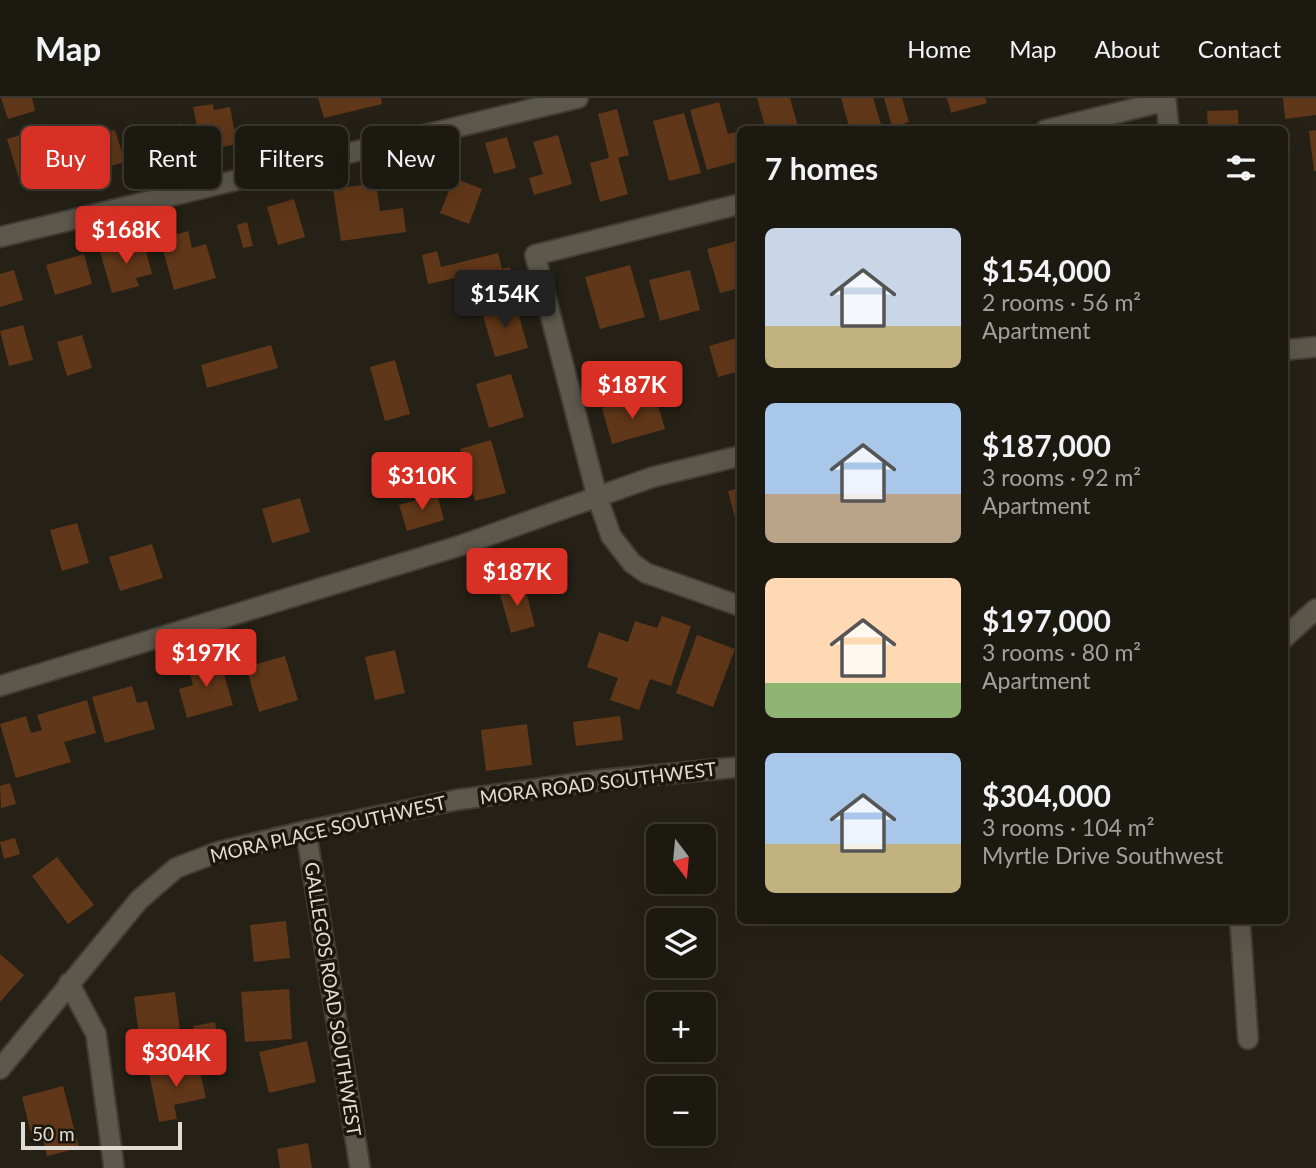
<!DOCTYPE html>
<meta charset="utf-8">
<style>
:root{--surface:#1c1910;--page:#252219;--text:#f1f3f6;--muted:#a0a09f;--line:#3a3830;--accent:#d93025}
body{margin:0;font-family:Lato,sans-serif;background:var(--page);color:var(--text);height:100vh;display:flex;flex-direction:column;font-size:26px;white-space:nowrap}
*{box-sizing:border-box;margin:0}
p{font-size:23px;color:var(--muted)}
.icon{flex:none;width:38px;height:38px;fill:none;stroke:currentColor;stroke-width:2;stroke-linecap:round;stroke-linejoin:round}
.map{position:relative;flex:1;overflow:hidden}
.details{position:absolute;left:737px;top:28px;width:551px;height:798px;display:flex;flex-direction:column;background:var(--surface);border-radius:10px;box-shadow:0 7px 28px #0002,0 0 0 2px var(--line)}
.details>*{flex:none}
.banner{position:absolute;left:21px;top:28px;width:611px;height:63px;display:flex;gap:14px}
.needle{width:46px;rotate:164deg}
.controls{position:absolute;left:646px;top:726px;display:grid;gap:14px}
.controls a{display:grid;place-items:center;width:70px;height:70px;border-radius:10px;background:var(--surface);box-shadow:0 7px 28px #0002,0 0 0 2px var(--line);font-size:35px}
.scale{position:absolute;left:21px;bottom:18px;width:161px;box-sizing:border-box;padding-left:7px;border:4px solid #e0ddd6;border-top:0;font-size:19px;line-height:24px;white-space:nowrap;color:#e0ddd6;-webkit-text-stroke:5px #1c170d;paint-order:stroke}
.price{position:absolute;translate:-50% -60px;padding:0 16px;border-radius:7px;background:var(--accent);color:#fff;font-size:23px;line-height:46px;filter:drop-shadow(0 2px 4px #0008)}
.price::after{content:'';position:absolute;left:50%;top:42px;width:21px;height:16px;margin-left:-10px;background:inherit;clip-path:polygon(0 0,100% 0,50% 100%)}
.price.selected{background:#222;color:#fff}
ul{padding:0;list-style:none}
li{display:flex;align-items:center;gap:21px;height:175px;padding:0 28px}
li span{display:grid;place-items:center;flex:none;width:196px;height:140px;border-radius:10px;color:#555}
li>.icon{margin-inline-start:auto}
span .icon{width:84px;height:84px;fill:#fffc;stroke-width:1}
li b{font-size:30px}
h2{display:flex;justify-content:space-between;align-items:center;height:84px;padding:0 28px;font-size:30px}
.tag{padding:0 24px;border-radius:10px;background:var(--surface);box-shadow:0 7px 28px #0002,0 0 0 2px var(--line);font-size:24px;line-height:63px}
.tag.selected{background:var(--accent);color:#fff}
header{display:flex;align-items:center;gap:42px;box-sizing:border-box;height:98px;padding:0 35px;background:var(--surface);border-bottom:2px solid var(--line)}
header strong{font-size:33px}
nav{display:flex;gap:38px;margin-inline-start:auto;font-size:24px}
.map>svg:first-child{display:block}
.building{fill:#603718}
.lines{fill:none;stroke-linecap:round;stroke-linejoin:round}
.minor-casing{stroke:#403d36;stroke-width:23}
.minor{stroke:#5d584c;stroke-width:19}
.labels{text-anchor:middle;stroke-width:7;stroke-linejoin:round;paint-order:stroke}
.street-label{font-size:19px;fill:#e0ddd6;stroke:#1c170d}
</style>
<header>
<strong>Map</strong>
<nav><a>Home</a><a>Map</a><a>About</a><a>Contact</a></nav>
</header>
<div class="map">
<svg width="1316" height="1070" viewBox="0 0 1316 1070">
<rect width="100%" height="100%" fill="#252116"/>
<path class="building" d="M 1,0 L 32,0 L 35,13 L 8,21 Z
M 318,0 L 381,0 L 382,6 L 324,20 Z
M 757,0 L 790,0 L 799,32 L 766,32 Z
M 841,0 L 873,0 L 881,26 L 863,32 L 850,32 Z
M 884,0 L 902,0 L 909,24 L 892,29 Z
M 947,0 L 985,0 L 987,5 L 951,15 Z
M 1283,0 L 1316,0 L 1316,17 L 1285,21 Z
M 719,4 L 728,36 L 740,33 L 740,63 L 707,72 L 690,12 Z
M 213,6 L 214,12 L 230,9 L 237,46 L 202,53 L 193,9 Z
M 617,11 L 629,57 L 618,60 L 628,96 L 600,104 L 590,65 L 609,60 L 598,16 Z
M 1238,12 L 1239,32 L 1208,32 L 1207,13 Z
M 684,15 L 701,75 L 669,83 L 653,23 Z
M 182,25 L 190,53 L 139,67 L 131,40 Z
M 57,26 L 70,70 L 20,84 L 7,41 Z
M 115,32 L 125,64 L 82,76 L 73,44 Z
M 1316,32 L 1316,73 L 1314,73 L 1309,33 Z
M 558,37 L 572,86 L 534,97 L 529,80 L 543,76 L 533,44 Z
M 507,39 L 516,70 L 494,76 L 485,45 Z
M 454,80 L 482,91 L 469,126 L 440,115 Z
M 376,85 L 380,113 L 403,110 L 406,134 L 341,143 L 333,91 Z
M 294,101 L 305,139 L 278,147 L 267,109 Z
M 247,124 L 253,148 L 243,150 L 237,127 Z
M 188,133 L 192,150 L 206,146 L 216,180 L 174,192 L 160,141 Z
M 143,142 L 152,176 L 136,180 L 139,188 L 112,195 L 100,154 Z
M 736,143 L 740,158 L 740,190 L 720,195 L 707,151 Z
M 437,153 L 441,169 L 498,155 L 502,171 L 510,169 L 516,194 L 466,205 L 460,179 L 428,186 L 422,157 Z
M 84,156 L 92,186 L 55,197 L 46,167 Z
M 630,167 L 645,219 L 600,231 L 585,179 Z
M 14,172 L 23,202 L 0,209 L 0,176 Z
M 690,172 L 700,212 L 660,223 L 649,182 Z
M 515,204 L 528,250 L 495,259 L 482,214 Z
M 23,227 L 33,262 L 9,268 L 0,233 Z
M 82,237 L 92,270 L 67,278 L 57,244 Z
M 740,239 L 740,273 L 718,279 L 709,248 Z
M 271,247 L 278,270 L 207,290 L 201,267 Z
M 395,262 L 410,316 L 385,323 L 370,269 Z
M 511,276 L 524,319 L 489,330 L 476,286 Z
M 628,303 L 631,311 L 657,304 L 665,331 L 612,346 L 602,310 Z
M 491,342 L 506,395 L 475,403 L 460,351 Z
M 740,390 L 740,435 L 739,435 L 728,393 Z
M 437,396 L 444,422 L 407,433 L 399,407 Z
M 300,400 L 310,434 L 272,445 L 262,411 Z
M 77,425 L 89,465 L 62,473 L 50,432 Z
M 152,446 L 163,480 L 120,493 L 109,459 Z
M 524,486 L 535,528 L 511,535 L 499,493 Z
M 662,518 L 691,528 L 671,588 L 650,581 L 639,612 L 610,602 L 618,580 L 587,569 L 599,534 L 628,544 L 635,523 L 657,530 Z
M 697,537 L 735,551 L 713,609 L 676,595 Z
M 395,552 L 405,595 L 375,602 L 365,559 Z
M 285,558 L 298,602 L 259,614 L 246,569 Z
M 219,560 L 233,607 L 187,620 L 179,591 L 193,587 L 188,569 Z
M 132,588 L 137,605 L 147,603 L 155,631 L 105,645 L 92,599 Z
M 87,602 L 96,635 L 64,644 L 71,664 L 16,680 L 0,626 L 26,618 L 31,635 L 42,632 L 37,617 Z
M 620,618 L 623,642 L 576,648 L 573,624 Z
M 527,626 L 532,667 L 486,673 L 481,632 Z
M 10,685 L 16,706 L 1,710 L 0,688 Z
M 15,740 L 20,756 L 4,761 L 0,744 Z
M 57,759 L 94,807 L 68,826 L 32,778 Z
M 286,823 L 290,860 L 254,864 L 250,827 Z
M 0,856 L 24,877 L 0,904 Z
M 289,891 L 292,941 L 245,944 L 241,894 Z
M 175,894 L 181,941 L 140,946 L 134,899 Z
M 215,924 L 219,945 L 197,949 L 193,928 Z
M 307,943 L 316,984 L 269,995 L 259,954 Z
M 198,965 L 206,1000 L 174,1007 L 177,1021 L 159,1024 L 149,975 Z
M 63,988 L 79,1050 L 47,1058 L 43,1041 L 33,1044 L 22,999 Z
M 308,1045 L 312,1070 L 280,1070 L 277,1051 Z"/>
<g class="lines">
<defs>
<path id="minor" d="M 1046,32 L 1166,3 L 1169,32
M 740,106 L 535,157 L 597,398 L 611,438 L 632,465 L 646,475 L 740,508
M 0,139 L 578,0
M 1284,252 L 1316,249
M 1284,540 L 1316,511
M 0,588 L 459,448 L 653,379 L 740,358
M 306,733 L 360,1070
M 1240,822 L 1248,941
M 69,885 L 96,936 L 114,1070
M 0,971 L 139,802 L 176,770 L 218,754 L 306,733 L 456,702 L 601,682 L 740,669"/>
</defs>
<use href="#minor" class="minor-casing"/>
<use href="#minor" class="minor"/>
</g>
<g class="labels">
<g class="street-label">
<text transform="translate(598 685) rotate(-7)" y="7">MORA ROAD SOUTHWEST</text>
<text transform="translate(328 731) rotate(-13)" y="7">MORA PLACE SOUTHWEST</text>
<text transform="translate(333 901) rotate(81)" y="7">GALLEGOS ROAD SOUTHWEST</text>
</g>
</g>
</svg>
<div class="controls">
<a><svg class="needle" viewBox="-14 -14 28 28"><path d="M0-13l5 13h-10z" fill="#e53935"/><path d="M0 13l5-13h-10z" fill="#a0a09f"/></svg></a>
<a><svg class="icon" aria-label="layers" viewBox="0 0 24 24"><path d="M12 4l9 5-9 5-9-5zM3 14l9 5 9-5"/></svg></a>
<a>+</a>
<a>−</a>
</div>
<div class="scale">50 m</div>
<b class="price" style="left:126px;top:168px">$168K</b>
<b class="price selected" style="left:505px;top:232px">$154K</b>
<b class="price" style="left:632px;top:323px">$187K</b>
<b class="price" style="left:422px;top:414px">$310K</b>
<b class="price" style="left:517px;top:510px">$187K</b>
<b class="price" style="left:206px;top:591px">$197K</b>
<b class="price" style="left:176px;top:991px">$304K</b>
<div class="banner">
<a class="tag selected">Buy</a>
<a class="tag">Rent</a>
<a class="tag">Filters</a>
<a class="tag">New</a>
</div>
<section class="details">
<h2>7 homes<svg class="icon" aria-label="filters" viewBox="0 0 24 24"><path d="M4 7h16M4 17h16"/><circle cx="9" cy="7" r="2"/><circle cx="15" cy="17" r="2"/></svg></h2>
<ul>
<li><span style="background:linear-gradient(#c9d6e8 70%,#c2b280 0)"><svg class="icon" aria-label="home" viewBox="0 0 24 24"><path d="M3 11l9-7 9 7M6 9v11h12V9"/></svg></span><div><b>$154,000</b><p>2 rooms · 56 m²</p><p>Apartment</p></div></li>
<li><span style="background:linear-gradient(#a9c7e8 65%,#b9a48a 0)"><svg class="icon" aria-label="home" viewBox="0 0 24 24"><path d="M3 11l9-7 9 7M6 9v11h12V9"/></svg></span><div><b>$187,000</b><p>3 rooms · 92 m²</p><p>Apartment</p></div></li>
<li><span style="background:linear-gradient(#ffd9b3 75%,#8fb573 0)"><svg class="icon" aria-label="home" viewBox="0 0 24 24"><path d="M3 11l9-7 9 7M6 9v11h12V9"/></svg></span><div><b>$197,000</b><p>3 rooms · 80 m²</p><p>Apartment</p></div></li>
<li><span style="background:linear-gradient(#a9c7e8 65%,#c2b280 0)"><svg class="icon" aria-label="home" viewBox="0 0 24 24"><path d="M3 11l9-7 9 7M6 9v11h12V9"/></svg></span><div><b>$304,000</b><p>3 rooms · 104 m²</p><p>Myrtle Drive Southwest</p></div></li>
</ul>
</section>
</div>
